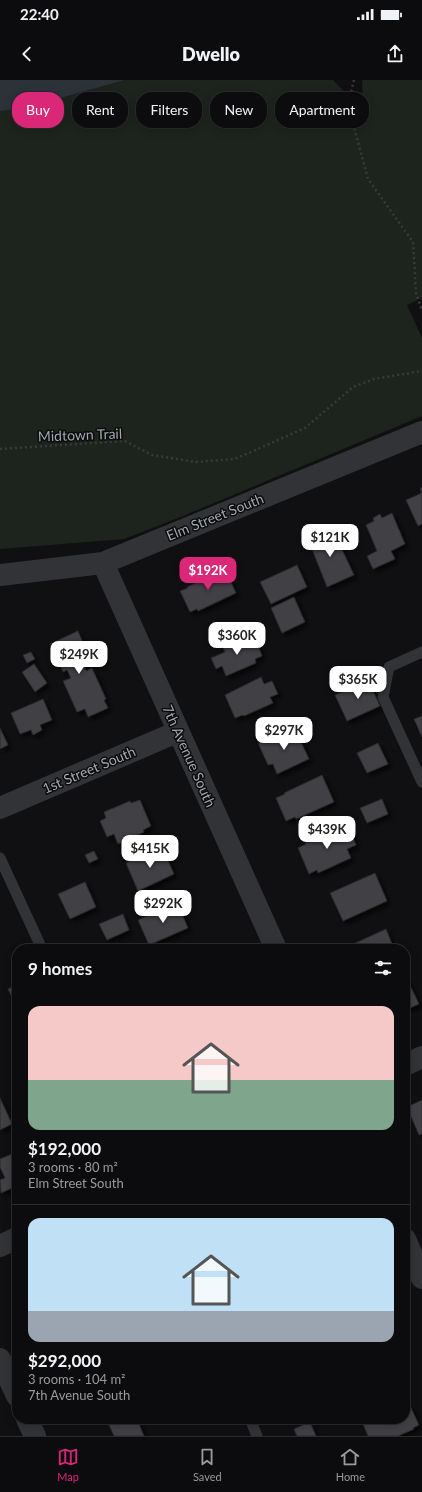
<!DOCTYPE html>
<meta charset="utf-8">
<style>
:root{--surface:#0c0c0e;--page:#151517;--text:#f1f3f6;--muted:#9a9b9e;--line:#2c2c2e;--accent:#db2777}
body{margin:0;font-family:Lato,sans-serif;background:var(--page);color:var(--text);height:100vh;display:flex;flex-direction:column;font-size:15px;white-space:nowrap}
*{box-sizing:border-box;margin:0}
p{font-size:13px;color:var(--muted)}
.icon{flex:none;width:22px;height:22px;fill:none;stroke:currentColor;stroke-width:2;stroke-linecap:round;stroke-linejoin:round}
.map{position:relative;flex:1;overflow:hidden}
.sheet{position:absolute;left:12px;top:864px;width:398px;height:480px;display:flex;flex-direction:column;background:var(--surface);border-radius:16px;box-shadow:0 2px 10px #0003,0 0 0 1px var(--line)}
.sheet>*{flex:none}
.top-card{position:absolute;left:12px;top:12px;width:398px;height:36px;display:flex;gap:8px}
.price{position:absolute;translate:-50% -34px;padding:0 9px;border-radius:8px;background:#fff;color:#222;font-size:13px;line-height:26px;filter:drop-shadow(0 1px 2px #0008)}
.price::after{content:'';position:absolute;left:50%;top:24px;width:12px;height:9px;margin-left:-6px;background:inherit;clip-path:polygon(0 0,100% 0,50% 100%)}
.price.selected{background:var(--accent);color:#fff}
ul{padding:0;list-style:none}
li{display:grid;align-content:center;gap:8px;height:212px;padding:0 16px}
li+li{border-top:1px solid var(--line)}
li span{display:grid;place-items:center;height:124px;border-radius:12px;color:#555}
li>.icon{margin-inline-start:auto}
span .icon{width:72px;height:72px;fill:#fffc;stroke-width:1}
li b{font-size:17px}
h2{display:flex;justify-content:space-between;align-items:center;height:48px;padding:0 16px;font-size:17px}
.chip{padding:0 14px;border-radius:16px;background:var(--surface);box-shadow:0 2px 10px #0003,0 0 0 1px var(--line);font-size:14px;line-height:36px}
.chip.selected{background:var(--accent);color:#fff}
.status{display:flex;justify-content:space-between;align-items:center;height:28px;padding:0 20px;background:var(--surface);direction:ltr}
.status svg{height:11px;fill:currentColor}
header{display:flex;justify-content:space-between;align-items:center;height:52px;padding:0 16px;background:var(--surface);font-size:18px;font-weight:800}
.tab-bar{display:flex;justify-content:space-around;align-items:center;height:56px;border-top:1px solid var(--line);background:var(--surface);font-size:11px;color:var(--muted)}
.tab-bar a{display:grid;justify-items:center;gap:2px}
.tab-bar .selected{color:var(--accent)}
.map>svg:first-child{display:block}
.green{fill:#1d241d}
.water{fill:#2b3339}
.building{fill:#3f4045;stroke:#2a2b2d;filter:url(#shadow)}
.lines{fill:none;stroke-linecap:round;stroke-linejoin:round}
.path{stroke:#383a3d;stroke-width:2.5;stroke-dasharray:2 3;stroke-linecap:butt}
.service{stroke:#323336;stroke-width:11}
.minor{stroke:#323336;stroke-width:22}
.labels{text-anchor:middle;stroke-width:3;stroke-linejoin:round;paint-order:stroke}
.street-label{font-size:14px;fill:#a2a8b1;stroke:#0b0b0c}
</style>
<div class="status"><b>22:40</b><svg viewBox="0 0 49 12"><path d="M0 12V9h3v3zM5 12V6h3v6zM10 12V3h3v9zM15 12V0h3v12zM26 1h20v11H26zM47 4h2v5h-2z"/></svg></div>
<header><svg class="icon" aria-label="back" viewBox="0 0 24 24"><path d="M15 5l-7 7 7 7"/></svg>Dwello<svg class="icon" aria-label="share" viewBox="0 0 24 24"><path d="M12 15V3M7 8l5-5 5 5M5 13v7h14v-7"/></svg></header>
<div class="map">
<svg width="422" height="1356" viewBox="0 0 422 1356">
<defs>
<filter id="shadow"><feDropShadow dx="3.5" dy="3.5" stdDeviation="2" flood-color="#0009"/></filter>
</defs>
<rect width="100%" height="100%" fill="#101012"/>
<path class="green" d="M 125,0 L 333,0 L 363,32 L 362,0 L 422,0 L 422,218 L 407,225 L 422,258 L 422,336 L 183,436 L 124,459 L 0,469 L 0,31 L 25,28 Z"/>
<path class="water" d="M 0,0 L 125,0 L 25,28 L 0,31 Z"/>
<path class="building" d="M 422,407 L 422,444 L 418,446 L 406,420 L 422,413 L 420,409 Z
M 392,433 L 405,464 L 391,471 L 395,479 L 373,489 L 367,476 L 377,471 L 366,445 L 374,441 L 373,438 L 380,434 L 382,438 Z
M 332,448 L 354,495 L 327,507 L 308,459 Z
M 297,485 L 307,507 L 271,524 L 260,502 Z
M 225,489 L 236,513 L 198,531 L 197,529 L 190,532 L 180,511 L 188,508 L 187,507 Z
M 294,517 L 305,542 L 282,553 L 271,528 Z
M 78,551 L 90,580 L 83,583 L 86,591 L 92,588 L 106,619 L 104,620 L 108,628 L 88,637 L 85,629 L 77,632 L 63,601 L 71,598 L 67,590 L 63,592 L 50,564 Z
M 235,557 L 239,566 L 252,560 L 253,562 L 256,561 L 262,576 L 255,579 L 256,583 L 226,596 L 222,586 L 216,589 L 211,578 L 225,572 L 221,563 Z
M 31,572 L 35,579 L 27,583 L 23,575 Z
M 34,584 L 47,603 L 35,612 L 22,592 Z
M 261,597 L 264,604 L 272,601 L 278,614 L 270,617 L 273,623 L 244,636 L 243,635 L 235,638 L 225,615 Z
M 368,600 L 380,626 L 347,641 L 335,615 Z
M 43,619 L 52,640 L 40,645 L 42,650 L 33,655 L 31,650 L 20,654 L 11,633 Z
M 422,636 L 422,657 L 414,639 Z
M 294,647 L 309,679 L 277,694 L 273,684 L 268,685 L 258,663 Z
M 0,648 L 8,665 L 0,669 Z
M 378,663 L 388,684 L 367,693 L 357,673 Z
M 322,695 L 334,722 L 296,739 L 295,737 L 286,741 L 276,718 L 285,714 L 284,713 Z
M 382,719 L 388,734 L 367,743 L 360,728 Z
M 140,720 L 151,746 L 143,750 L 144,752 L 118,764 L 114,754 L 107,757 L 100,741 L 106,738 L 104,732 L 130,721 L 131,723 Z
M 348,746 L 356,765 L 347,769 L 351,778 L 318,793 L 317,790 L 309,794 L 298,768 L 306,764 L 305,763 L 338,748 L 339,750 Z
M 162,767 L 174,794 L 138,811 L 126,783 Z
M 94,771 L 98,779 L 89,783 L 85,775 Z
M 375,793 L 387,821 L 343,841 L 330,813 Z
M 85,802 L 96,827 L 70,839 L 58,814 Z
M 177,822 L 188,848 L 149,865 L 138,840 Z
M 123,834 L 129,850 L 107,860 L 99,844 Z
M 386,849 L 394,869 L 351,869 L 349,866 Z
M 405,897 L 406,897 L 419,924 L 405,930 Z
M 17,905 L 17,928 L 8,909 Z
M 0,1018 L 12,1044 L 0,1050 Z
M 422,1020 L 422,1054 L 419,1055 L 407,1027 Z
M 17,1072 L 17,1106 L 1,1113 L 0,1100 L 5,1098 L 0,1087 L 0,1079 Z
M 410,1326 L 419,1345 L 413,1348 L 414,1349 L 398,1356 L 368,1356 L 363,1344 L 373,1339 L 405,1339 L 405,1329 Z
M 122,1339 L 137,1339 L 144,1356 L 114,1356 L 109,1345 Z
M 310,1342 L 316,1356 L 297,1356 L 294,1349 Z"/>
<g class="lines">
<path class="path" d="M 354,0 L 348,25 L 368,99 L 413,162 L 416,213 L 422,231
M 0,369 L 125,361 L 152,375 L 196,382 L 235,379 L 305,348 L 353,307 L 374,299 L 422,291"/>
<path class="service" d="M 422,572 L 389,587 L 383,617 L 422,702
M 0,778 L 42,869
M 250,1339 L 257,1356"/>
<path class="minor" d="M 103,483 L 276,869
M 0,495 L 103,483 L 422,352
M 0,728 L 177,652
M 405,985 L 422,977
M 405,1159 L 422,1198
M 0,1166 L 17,1158
M 0,1279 L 17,1316
M 27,1339 L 35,1356"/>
</g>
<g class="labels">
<g class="street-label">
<text transform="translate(80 355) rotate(-2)" y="5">Midtown Trail</text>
<text transform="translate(215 437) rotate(-22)" y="5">Elm Street South</text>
<text transform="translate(189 676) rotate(66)" y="5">7th Avenue South</text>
<text transform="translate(89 690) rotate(-23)" y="5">1st Street South</text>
</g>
</g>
</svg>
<b class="price" style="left:330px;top:478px">$121K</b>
<b class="price selected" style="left:208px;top:511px">$192K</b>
<b class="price" style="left:237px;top:576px">$360K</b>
<b class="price" style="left:79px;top:595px">$249K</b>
<b class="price" style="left:358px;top:620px">$365K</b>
<b class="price" style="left:284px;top:671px">$297K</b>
<b class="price" style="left:327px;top:770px">$439K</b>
<b class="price" style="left:150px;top:789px">$415K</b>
<b class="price" style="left:163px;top:844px">$292K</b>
<div class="top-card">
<a class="chip selected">Buy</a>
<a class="chip">Rent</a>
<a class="chip">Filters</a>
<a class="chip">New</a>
<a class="chip">Apartment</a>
</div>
<section class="sheet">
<h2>9 homes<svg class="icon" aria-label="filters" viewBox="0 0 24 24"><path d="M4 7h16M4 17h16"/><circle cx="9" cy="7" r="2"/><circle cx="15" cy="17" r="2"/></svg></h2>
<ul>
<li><span style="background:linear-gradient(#f6c9c9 60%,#7fa58c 0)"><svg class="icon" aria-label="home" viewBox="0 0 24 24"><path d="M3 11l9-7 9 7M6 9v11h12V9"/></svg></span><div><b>$192,000</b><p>3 rooms · 80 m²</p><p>Elm Street South</p></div></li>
<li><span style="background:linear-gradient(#bfe0f5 75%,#9aa5b1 0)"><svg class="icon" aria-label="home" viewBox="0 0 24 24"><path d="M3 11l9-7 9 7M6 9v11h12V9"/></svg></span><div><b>$292,000</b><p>3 rooms · 104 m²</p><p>7th Avenue South</p></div></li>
</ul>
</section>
</div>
<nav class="tab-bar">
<a class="selected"><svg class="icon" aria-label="map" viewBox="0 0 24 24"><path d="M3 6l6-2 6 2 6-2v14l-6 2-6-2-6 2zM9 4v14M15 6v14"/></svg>Map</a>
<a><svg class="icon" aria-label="saved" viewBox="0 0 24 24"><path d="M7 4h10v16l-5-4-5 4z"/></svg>Saved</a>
<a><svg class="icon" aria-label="home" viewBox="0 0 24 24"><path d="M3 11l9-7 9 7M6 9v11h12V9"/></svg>Home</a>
</nav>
